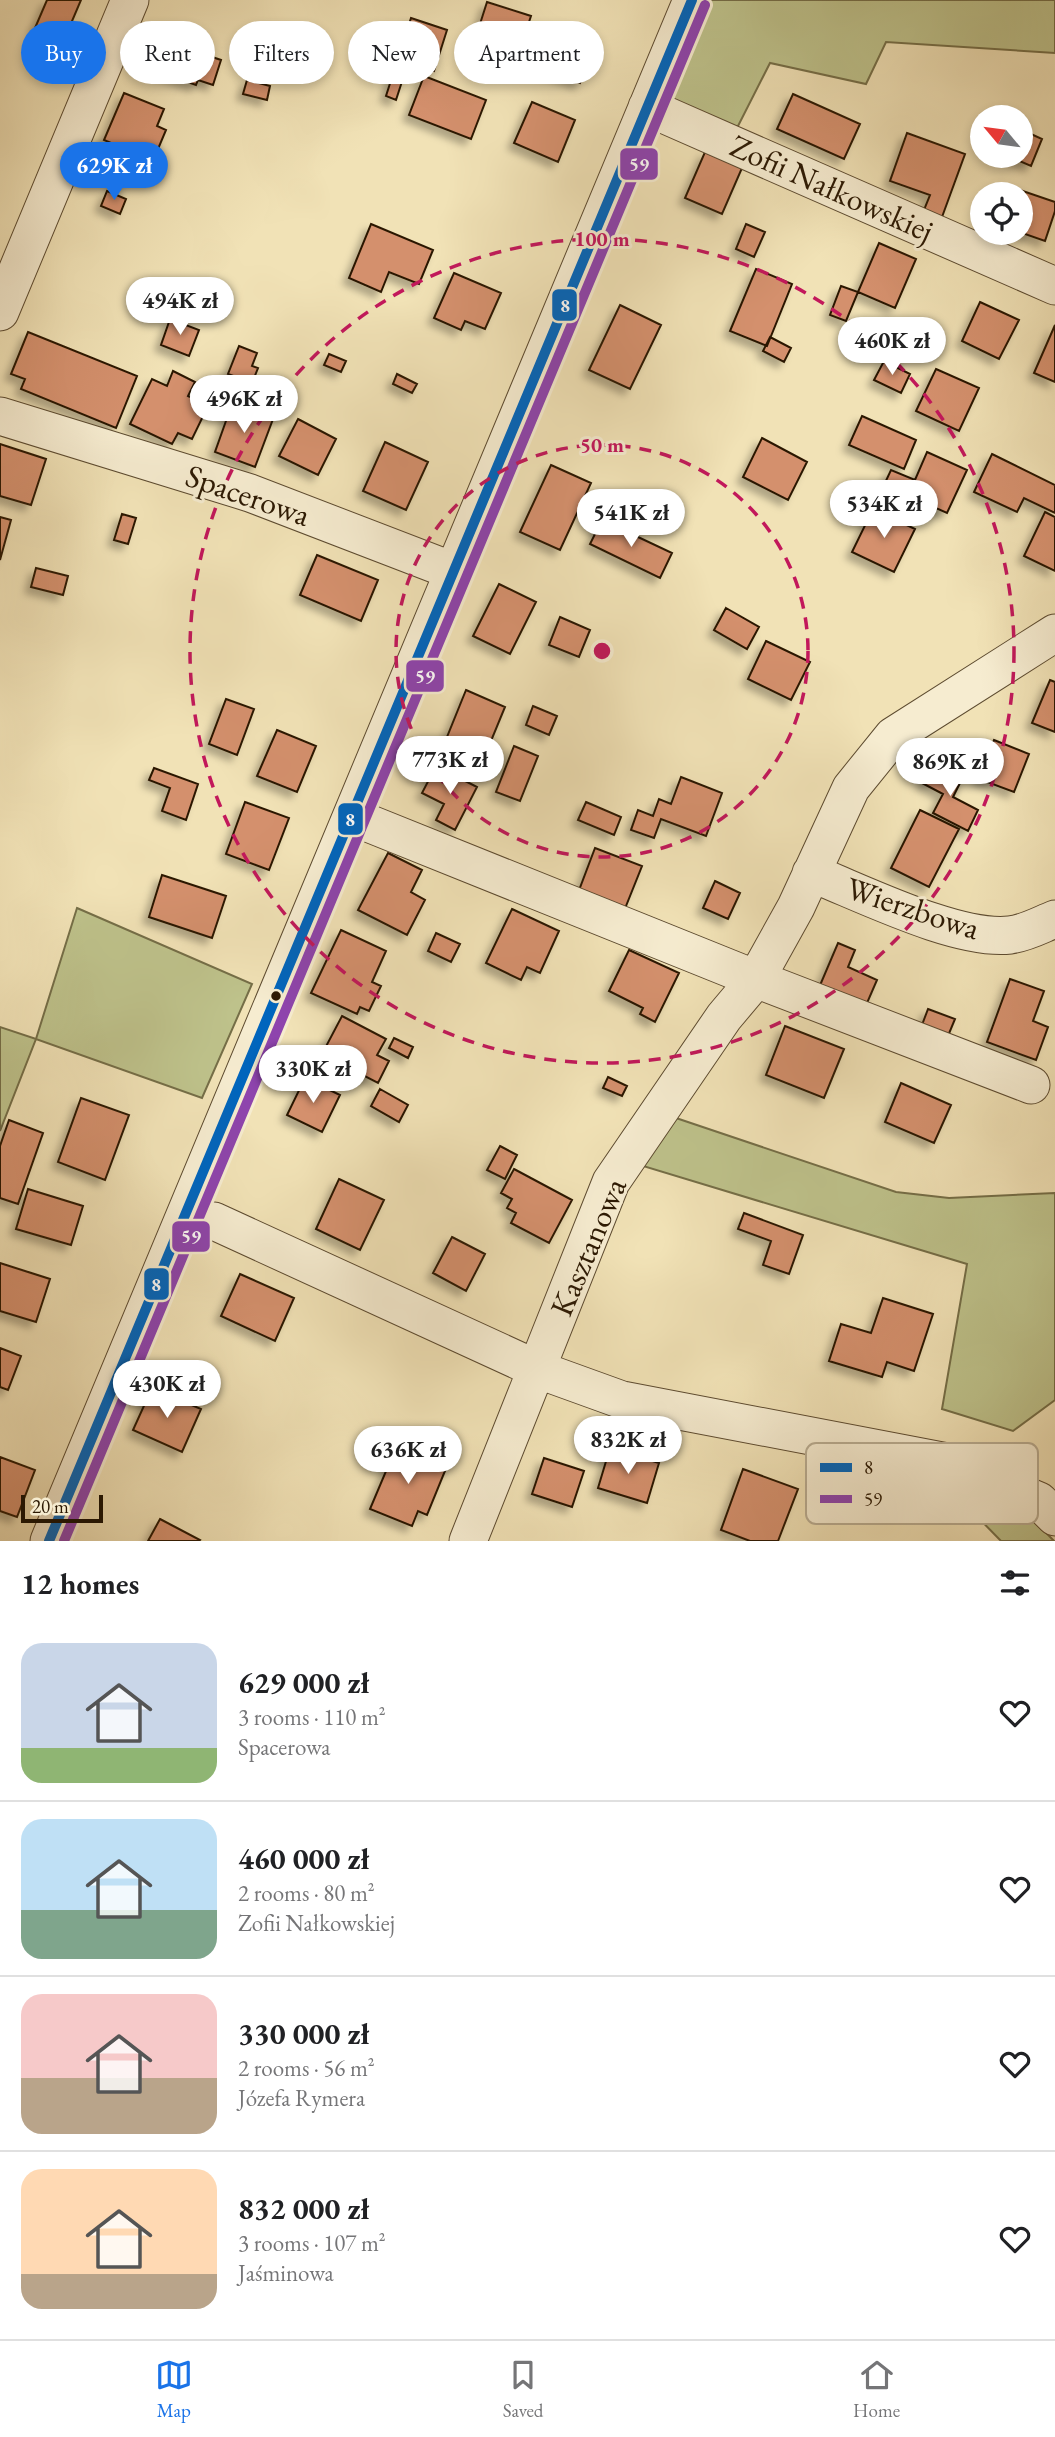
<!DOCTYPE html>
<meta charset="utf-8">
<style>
:root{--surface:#fff;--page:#f6f6f6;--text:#202124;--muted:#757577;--line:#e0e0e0;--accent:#1a73e8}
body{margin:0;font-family:"EB Garamond",serif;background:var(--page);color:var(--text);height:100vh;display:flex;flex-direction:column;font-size:26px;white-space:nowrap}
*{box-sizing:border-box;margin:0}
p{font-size:23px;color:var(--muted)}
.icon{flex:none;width:38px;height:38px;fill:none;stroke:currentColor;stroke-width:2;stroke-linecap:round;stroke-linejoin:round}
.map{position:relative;height:1541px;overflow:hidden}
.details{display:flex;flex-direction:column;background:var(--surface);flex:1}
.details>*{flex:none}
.hud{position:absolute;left:21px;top:21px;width:700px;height:63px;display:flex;gap:14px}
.needle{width:46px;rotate:299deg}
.controls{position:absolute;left:970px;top:105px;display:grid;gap:14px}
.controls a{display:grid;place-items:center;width:63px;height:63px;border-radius:50%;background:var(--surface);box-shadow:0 4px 10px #0003;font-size:35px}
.scale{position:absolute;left:21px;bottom:18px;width:82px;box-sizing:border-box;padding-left:7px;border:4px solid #2c1903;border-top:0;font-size:19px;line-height:24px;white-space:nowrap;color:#2c1903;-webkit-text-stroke:5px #f6ecd0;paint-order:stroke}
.price{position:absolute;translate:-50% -60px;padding:0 16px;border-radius:24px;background:#fff;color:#222;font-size:23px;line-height:46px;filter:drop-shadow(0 2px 4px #0008)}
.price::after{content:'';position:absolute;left:50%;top:42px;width:21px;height:16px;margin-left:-10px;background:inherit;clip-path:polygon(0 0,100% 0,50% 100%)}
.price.on{background:var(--accent);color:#fff}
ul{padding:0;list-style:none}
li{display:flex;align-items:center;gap:21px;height:175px;padding:0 21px}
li+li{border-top:2px solid var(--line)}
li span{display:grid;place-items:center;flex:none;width:196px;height:140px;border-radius:21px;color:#555}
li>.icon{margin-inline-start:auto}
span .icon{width:84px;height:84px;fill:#fffc;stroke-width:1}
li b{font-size:30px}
h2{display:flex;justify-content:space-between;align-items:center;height:84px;padding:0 21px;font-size:30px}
.tag{padding:0 24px;border-radius:32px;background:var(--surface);box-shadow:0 4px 10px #0003;font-size:24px;line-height:63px}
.tag.on{background:var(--accent);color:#fff}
.tabs{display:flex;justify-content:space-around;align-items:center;height:98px;border-top:2px solid var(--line);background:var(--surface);font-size:19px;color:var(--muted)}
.tabs a{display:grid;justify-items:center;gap:4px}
.tabs .on{color:var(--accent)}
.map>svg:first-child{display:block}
.green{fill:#bec28b;stroke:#756e47;stroke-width:2}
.building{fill:#d4906d;stroke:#2c1903;stroke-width:2;filter:url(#shadow)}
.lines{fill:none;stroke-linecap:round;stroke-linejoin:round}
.minor-casing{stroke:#5d4b30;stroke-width:39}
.minor{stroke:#f6ecd0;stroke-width:37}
.bus-1-casing{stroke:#f6ecd0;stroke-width:16}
.bus-2-casing{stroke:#f6ecd0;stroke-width:16}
.bus-1{stroke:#0065bd;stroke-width:10}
.bus-2{stroke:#8e44ad;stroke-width:10}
.ring{fill:none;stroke:#c2185b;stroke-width:3.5;stroke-dasharray:12 9}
.bus-dot{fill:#2c1903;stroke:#f6ecd0;stroke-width:2.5}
.labels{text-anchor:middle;stroke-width:6;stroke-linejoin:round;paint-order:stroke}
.street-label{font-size:32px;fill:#2c1903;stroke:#f6ecd0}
.key{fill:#f6ecd0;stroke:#b9ad92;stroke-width:2}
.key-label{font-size:19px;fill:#2c1903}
.centre{fill:#c2185b;stroke:#f6ecd0;stroke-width:3.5}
.ring-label{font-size:21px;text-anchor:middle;font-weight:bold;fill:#c2185b;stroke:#f6ecd0;stroke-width:6;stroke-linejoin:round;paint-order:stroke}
.line-badge{stroke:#f6ecd0;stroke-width:2.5}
.badge-label{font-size:19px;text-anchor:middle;font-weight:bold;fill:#fff}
</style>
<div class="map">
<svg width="1055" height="1541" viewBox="0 0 1055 1541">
<defs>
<filter id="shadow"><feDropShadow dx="-6" dy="6" stdDeviation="3.5" flood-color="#0004"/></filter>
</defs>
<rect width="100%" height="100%" fill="#f1e2b6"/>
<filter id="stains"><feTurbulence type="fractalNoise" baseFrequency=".00286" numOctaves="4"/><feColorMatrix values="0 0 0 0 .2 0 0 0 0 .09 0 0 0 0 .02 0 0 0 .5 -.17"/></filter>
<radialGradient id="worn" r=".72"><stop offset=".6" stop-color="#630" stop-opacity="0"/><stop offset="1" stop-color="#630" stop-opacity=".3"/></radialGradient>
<path class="green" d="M 710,0 L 1055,0 L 1055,53 L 886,42 L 866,84 L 770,63 L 735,132 L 666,101 Z
M 77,908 L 252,984 L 202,1098 L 36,1039 L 0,1131 L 0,1027 L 36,1039 Z
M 673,1117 L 896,1192 L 949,1198 L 1055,1193 L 1055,1400 L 1013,1431 L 942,1409 L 967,1264 L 643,1166 Z
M 879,1460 L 1030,1516 L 1054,1541 L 1001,1541 L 962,1501 Z"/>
<path class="building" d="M 47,0 L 81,0 L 64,40 L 35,28 Z
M 487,2 L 531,16 L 525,34 L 513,31 L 512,34 L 480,24 Z
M 411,18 L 447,30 L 434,71 L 408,63 L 396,100 L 386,96 Z
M 534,24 L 594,45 L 580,83 L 533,66 L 539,51 L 526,46 Z
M 161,40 L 221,60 L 213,85 L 198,80 L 196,85 L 156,71 L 162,55 L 156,53 Z
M 424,76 L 486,100 L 471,139 L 409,115 Z
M 247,80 L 270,86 L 267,100 L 243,94 Z
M 124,93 L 164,109 L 157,126 L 166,130 L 153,161 L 104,140 Z
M 793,94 L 860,124 L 844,159 L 777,129 Z
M 532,102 L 575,120 L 558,162 L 514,143 Z
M 1020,129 L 1042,139 L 1031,166 L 1008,156 L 1020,156 Z
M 907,133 L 965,154 L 942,217 L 924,210 L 930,195 L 890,181 Z
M 705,152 L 742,168 L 722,214 L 685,198 Z
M 1011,187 L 1055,202 L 1055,211 L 1045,241 L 1022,233 L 1028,217 L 1020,214 L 1020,194 L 1008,194 Z
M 107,191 L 126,199 L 120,214 L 101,206 Z
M 371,224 L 433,250 L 419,284 L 389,272 L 381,292 L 349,278 Z
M 746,224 L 765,232 L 754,257 L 736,249 Z
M 879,243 L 916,259 L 895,308 L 858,292 Z
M 756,269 L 792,284 L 767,346 L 730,331 Z
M 454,273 L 501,293 L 485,329 L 465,321 L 461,330 L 434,318 Z
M 841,286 L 858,292 L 846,321 L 830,315 Z
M 980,302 L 1019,320 L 999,359 L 962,341 Z
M 620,305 L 661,325 L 630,389 L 589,370 Z
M 170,319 L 199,330 L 189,356 L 161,345 Z
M 1055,325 L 1055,382 L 1034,373 Z
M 28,332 L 137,376 L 116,428 L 21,389 L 25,379 L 11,374 Z
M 770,337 L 791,348 L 784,362 L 763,351 Z
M 239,346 L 257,353 L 252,366 L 258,368 L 252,383 L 228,374 Z
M 329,354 L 346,361 L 341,372 L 324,365 Z
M 884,361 L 910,374 L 901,393 L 874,380 Z
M 936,369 L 979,388 L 959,431 L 916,411 Z
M 173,371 L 195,382 L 188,396 L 208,406 L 192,439 L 178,433 L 172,444 L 130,424 L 152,379 L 167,386 Z
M 397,374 L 417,384 L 412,393 L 393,384 Z
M 232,404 L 273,419 L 255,467 L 215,452 Z
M 862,416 L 916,440 L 904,469 L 849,445 Z
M 298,419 L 336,439 L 318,475 L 279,456 Z
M 762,438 L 807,462 L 788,500 L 743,477 Z
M 385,442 L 428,462 L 406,510 L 363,491 Z
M 0,444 L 46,459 L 31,505 L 0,496 Z
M 927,452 L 967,470 L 947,513 L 884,485 L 891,470 L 915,480 Z
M 992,454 L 1055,485 L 1055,513 L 1024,498 L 1017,512 L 974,492 Z
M 551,465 L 591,483 L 560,550 L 520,532 Z
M 873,509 L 915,529 L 894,572 L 852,552 Z
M 1045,512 L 1055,517 L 1055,571 L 1024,556 Z
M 122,514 L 136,518 L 128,544 L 114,540 Z
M 0,517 L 11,520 L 0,560 Z
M 602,520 L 672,553 L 660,578 L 590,544 Z
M 317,555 L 378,580 L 361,621 L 300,595 Z
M 36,568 L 68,576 L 63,595 L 31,587 Z
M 499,584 L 536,602 L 510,654 L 473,636 Z
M 726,608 L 759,627 L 747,649 L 714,630 Z
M 560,617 L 590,630 L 579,657 L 549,645 Z
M 766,641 L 810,662 L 791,700 L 748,679 Z
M 1050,680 L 1055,682 L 1055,732 L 1032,723 Z
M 466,690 L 505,707 L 484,758 L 445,742 Z
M 226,699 L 254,709 L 237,755 L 209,744 Z
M 533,706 L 557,716 L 549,735 L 526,725 Z
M 277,730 L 316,746 L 297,792 L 257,776 Z
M 994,740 L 1029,754 L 1014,792 L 979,779 Z
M 514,746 L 538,756 L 520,801 L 496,792 Z
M 932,764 L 962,779 L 953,797 L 978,810 L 968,831 L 933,813 L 943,794 L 922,783 Z
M 436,766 L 477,787 L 455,830 L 436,820 L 444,804 L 422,793 Z
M 154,768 L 198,784 L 186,820 L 162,811 L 170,788 L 149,780 Z
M 681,777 L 722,793 L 706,836 L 661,819 L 654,838 L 631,830 L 638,810 L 653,816 L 659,799 L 671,804 Z
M 245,802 L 289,818 L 269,870 L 226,854 Z
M 586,802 L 621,817 L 614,835 L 578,820 Z
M 920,810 L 959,829 L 929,887 L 891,868 Z
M 595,848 L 642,866 L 624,911 L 578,893 Z
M 388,853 L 422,870 L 411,892 L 425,900 L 407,935 L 358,910 Z
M 162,875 L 226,896 L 212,938 L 149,917 Z
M 715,881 L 740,893 L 728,919 L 703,908 Z
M 512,909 L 559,931 L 540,973 L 527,967 L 521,980 L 486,963 Z
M 341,930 L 386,951 L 372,982 L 381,986 L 369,1011 L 360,1007 L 357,1014 L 311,993 Z
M 436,933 L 460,944 L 451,962 L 428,951 Z
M 838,943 L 855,950 L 848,967 L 877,980 L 864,1010 L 818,990 Z
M 629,950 L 679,973 L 655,1022 L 640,1014 L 643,1008 L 609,991 Z
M 1010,979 L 1044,991 L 1033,1021 L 1048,1027 L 1036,1060 L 987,1042 Z
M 928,1009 L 955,1019 L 948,1036 L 922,1025 Z
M 342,1016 L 386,1039 L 377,1055 L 389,1061 L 378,1083 L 322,1054 Z
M 785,1026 L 844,1049 L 824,1098 L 766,1075 Z
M 394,1038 L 413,1047 L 408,1058 L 389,1048 Z
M 608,1077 L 627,1086 L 622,1096 L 603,1088 Z
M 305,1078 L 340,1095 L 322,1132 L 287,1115 Z
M 901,1083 L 951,1105 L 934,1143 L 885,1122 Z
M 380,1089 L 408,1105 L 399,1122 L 371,1106 Z
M 81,1098 L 129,1115 L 105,1180 L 58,1162 Z
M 9,1120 L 43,1133 L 18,1204 L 0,1198 L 0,1146 Z
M 500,1146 L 517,1155 L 505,1179 L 487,1170 Z
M 514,1169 L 572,1200 L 549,1243 L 511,1223 L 516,1213 L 507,1208 L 512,1199 L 501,1193 Z
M 339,1179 L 384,1200 L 360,1250 L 316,1229 Z
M 28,1189 L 83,1206 L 71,1245 L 16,1229 Z
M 744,1213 L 803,1235 L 789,1274 L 763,1265 L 771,1241 L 738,1229 Z
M 452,1237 L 485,1254 L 466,1291 L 433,1273 Z
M 0,1263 L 50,1279 L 36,1322 L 0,1311 Z
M 240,1274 L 294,1298 L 275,1341 L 221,1316 Z
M 883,1298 L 933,1314 L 914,1371 L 887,1362 L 882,1377 L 829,1361 L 841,1324 L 871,1333 Z
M 0,1348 L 21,1356 L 8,1390 L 0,1387 Z
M 152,1388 L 201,1409 L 182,1452 L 133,1430 Z
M 397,1445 L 447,1466 L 427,1515 L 418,1511 L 412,1526 L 370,1509 Z
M 610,1448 L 659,1463 L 647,1503 L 598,1488 Z
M 0,1457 L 35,1470 L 17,1517 L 0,1511 Z
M 544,1458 L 584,1471 L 572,1507 L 532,1494 Z
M 743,1469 L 798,1489 L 778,1541 L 750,1541 L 721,1530 Z
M 160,1519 L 200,1540 L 199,1541 L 148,1541 Z"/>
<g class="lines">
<defs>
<path id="minor" d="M 647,107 L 1055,286
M 0,312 L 130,0
M 0,416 L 250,493 L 453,571
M 353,817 L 756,979 L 1031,1085
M 811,873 C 862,893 957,941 1010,935 C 1026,933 1040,925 1055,919
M 214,1221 L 539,1370 L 622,1400 L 947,1462 L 1039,1501 L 1055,1517
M 49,1541 L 692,0
M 468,1541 L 611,1182 L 724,1017 L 756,979 L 796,907 L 851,788 L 893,736 L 1055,633"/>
</defs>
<use href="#minor" class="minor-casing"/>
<use href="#minor" class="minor"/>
<defs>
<path id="bus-1" d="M 49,1541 L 692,0"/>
<path id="bus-2" d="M 64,1541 L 705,5"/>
</defs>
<use href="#bus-1" class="bus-1-casing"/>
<use href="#bus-2" class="bus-2-casing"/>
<use href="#bus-1" class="bus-1"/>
<use href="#bus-2" class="bus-2"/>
</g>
<g class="ring">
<circle cx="602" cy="651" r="206"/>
<circle cx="602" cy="651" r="412"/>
</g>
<circle class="bus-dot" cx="276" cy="996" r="6"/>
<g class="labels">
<g class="street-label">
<text transform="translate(832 188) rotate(24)" y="11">Zofii Nałkowskiej</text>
<text transform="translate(248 495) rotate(19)" y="11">Spacerowa</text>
<text transform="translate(913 908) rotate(18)" y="11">Wierzbowa</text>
<text transform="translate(588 1247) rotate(-67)" y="11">Kasztanowa</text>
</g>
</g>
<rect x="806" y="1443" width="232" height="81" rx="10" class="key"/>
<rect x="820" y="1463" width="32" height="9" fill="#0065bd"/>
<rect x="820" y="1495" width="32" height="8" fill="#8e44ad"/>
<g class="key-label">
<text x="864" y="1474">8</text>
<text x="864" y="1506">59</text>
</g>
<circle cx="602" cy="651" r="10" class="centre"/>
<g class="ring-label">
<text x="602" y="246">100 m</text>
<text x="602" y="452">50 m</text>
</g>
<g class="line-badge">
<rect x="619" y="147" width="40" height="34" rx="7" fill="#8e44ad"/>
<rect x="551" y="288" width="27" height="34" rx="7" fill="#0065bd"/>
<rect x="405" y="659" width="40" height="34" rx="7" fill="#8e44ad"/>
<rect x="337" y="802" width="27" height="34" rx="7" fill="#0065bd"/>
<rect x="171" y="1220" width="40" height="33" rx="7" fill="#8e44ad"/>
<rect x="143" y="1267" width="27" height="34" rx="7" fill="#0065bd"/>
</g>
<g class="badge-label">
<text x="639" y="171">59</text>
<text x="565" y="312">8</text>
<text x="425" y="683">59</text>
<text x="350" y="826">8</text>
<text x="191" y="1243">59</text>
<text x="156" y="1291">8</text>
</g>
<rect width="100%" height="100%" filter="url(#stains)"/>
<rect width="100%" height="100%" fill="url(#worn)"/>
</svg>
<div class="controls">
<a><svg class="needle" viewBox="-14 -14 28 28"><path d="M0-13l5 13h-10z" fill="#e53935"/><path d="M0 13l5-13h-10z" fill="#757577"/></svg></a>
<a><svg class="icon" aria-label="locate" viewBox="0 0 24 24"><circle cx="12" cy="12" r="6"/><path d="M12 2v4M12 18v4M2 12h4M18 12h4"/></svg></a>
</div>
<div class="scale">20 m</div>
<b class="price on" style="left:114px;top:202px">629K zł</b>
<b class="price" style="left:180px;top:337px">494K zł</b>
<b class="price" style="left:892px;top:377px">460K zł</b>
<b class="price" style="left:244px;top:435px">496K zł</b>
<b class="price" style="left:884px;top:540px">534K zł</b>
<b class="price" style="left:631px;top:549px">541K zł</b>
<b class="price" style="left:450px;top:796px">773K zł</b>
<b class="price" style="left:950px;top:798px">869K zł</b>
<b class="price" style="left:313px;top:1105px">330K zł</b>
<b class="price" style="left:167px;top:1420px">430K zł</b>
<b class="price" style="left:628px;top:1476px">832K zł</b>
<b class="price" style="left:408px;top:1486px">636K zł</b>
<div class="hud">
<a class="tag on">Buy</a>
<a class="tag">Rent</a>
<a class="tag">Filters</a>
<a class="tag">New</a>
<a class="tag">Apartment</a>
</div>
</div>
<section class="details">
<h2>12 homes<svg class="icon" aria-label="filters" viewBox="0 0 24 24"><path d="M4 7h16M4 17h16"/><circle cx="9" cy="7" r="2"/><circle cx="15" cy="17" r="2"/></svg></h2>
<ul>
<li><span style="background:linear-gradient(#c9d6e8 75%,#8fb573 0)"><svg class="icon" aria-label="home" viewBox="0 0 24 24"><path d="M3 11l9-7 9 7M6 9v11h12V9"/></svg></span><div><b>629 000 zł</b><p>3 rooms · 110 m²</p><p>Spacerowa</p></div><svg class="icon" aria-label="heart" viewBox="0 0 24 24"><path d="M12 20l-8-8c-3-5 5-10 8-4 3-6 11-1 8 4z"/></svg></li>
<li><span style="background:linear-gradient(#bfe0f5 65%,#7fa58c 0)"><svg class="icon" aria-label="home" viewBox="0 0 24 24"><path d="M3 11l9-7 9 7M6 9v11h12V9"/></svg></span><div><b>460 000 zł</b><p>2 rooms · 80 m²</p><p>Zofii Nałkowskiej</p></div><svg class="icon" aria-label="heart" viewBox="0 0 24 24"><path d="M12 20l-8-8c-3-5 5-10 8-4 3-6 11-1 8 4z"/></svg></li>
<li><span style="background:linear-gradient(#f6c9c9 60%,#b9a48a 0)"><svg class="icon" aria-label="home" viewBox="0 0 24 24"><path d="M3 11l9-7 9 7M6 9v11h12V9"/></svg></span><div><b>330 000 zł</b><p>2 rooms · 56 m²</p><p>Józefa Rymera</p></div><svg class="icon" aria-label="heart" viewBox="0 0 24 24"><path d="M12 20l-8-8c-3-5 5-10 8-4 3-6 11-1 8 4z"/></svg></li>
<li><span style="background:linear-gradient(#ffd9b3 75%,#b9a48a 0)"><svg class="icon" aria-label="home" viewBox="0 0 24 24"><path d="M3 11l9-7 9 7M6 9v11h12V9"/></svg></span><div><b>832 000 zł</b><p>3 rooms · 107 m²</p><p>Jaśminowa</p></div><svg class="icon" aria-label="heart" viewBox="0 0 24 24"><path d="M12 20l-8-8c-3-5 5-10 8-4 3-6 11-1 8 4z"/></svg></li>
</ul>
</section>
<nav class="tabs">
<a class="on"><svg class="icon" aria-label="map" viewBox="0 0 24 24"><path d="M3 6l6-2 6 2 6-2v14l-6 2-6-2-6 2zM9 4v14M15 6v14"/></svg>Map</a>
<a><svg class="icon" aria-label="saved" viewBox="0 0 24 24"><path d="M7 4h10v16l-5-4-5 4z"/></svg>Saved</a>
<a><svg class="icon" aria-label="home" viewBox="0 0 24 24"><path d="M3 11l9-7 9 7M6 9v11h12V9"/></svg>Home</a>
</nav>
